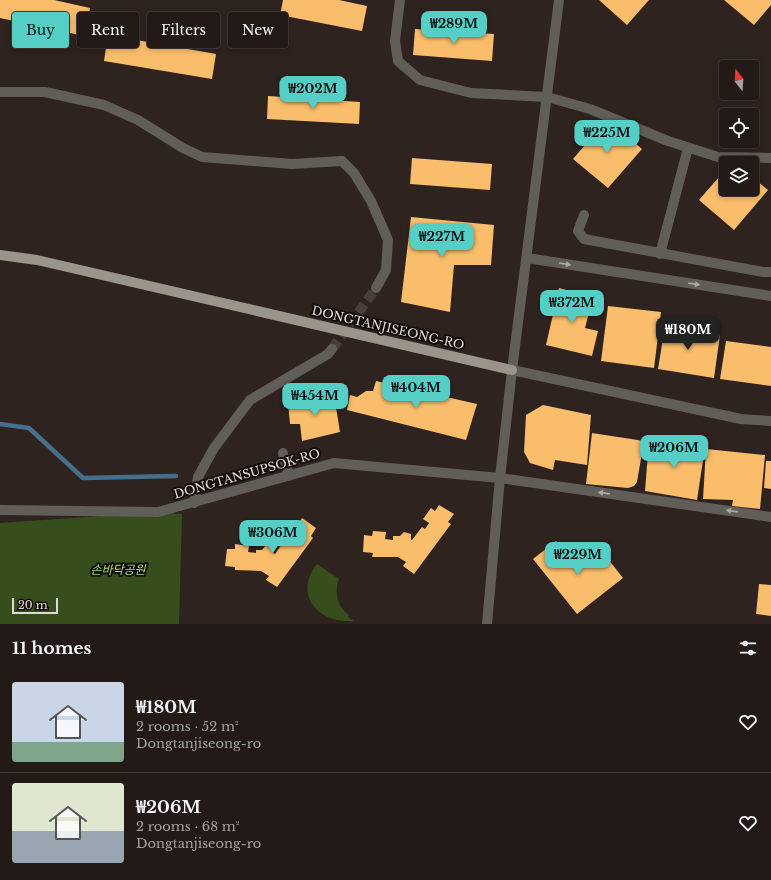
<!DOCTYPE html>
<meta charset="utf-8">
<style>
:root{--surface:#231a17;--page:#2f2724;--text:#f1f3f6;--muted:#a3a1a1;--line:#403836;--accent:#55cec5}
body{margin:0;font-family:"Libre Baskerville","Noto Sans KR",serif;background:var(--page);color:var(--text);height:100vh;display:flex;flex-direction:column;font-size:15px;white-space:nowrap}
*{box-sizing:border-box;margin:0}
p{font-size:13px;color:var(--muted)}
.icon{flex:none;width:22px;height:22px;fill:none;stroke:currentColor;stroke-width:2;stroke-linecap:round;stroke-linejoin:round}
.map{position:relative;height:624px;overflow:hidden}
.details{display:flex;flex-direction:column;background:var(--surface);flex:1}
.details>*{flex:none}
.banner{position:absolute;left:12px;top:12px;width:400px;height:36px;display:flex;gap:8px}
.needle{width:26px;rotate:343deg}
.controls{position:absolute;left:719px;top:60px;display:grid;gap:8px}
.controls a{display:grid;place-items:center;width:40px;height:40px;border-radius:4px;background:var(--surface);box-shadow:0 2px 6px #0003,0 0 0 1px var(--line);font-size:20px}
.scale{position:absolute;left:12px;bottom:10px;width:46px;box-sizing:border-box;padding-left:4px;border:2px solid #e1d9d6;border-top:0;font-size:11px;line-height:14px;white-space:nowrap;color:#e1d9d6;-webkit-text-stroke:3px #130e0c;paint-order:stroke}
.price{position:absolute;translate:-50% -34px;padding:0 9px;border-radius:8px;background:var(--accent);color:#111;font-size:13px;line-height:26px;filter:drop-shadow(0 1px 2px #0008)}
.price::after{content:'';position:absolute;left:50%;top:24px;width:12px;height:9px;margin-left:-6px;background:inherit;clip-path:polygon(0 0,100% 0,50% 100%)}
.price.current{background:#222;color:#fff}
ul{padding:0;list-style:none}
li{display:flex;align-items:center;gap:12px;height:100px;padding:0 12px}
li+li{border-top:1px solid var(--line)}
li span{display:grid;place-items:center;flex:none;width:112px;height:80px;border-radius:4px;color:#555}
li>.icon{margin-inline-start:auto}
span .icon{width:48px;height:48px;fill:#fffc;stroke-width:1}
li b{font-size:17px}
h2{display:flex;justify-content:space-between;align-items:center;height:48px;padding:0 12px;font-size:17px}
.chip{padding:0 14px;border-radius:4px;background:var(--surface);box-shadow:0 2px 6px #0003,0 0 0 1px var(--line);font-size:14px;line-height:36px}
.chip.current{background:var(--accent);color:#111}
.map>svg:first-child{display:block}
.green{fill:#364d1c}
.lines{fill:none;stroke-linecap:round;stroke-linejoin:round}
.stream{stroke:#466e8d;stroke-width:4.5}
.building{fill:#f9bd6b}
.minor-tunnel{stroke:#4a3e3a;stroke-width:10;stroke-dasharray:10 5;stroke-linecap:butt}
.minor{stroke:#615d59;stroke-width:10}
.major{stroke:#9b948a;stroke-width:10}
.oneway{fill:#aea7a4}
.labels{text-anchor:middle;stroke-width:4;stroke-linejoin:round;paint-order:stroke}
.street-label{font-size:12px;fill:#e1d9d6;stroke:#130e0c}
.park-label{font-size:12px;font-style:italic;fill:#a4d96b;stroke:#130e0c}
</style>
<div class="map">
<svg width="771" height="624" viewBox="0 0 771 624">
<rect width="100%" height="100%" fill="#2f231f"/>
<path class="green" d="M 158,512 L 182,514 L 179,624 L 0,624 L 0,523 Z
M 317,564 L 339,579 C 334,593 337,606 349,615 L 348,617 L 354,621 C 317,624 293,594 317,564 Z"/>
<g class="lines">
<path class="stream" d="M 0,424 L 29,428 L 83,478 L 176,476"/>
</g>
<path class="building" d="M 0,0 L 54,0 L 90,8 L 84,36 L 0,18 Z
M 283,0 L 339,0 L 367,6 L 362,31 L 280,15 Z
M 599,0 L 649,0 L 627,25 Z
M 724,0 L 771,0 L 771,5 L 754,25 Z
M 415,29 L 494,34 L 492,61 L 413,55 Z
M 108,35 L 216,54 L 212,79 L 104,61 Z
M 268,96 L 360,102 L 359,124 L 267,119 Z
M 607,119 L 642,149 L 608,188 L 573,159 Z
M 412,158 L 492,164 L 490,190 L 410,184 Z
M 726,169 L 726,189 L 752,189 L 752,177 L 768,190 L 734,230 L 699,200 Z
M 411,217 L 494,225 L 491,265 L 454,265 L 450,312 L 401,302 Z
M 559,288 L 593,297 L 585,328 L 598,331 L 592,356 L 546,345 Z
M 608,306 L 661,312 L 654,368 L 601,361 Z
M 666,320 L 689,324 L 688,333 L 720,335 L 714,378 L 658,369 Z
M 726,341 L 771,347 L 771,386 L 720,379 Z
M 376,381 L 477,404 L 466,440 L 347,410 L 350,395 L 357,397 L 366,391 L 373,391 Z
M 334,395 L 340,432 L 302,441 L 300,424 L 290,424 L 288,403 Z
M 543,405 L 591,415 L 587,465 L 555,460 L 553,470 L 530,463 L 524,452 L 526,415 Z
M 592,433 L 644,441 L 637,482 L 634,486 L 628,488 L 586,484 Z
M 649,440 L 705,447 L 697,500 L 645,491 Z
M 706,449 L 765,455 L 760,509 L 732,506 L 733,500 L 703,499 Z
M 766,461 L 771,461 L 771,489 L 764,488 Z
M 439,505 L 454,514 L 448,522 L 451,524 L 414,574 L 403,566 L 406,562 L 398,557 L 372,557 L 373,553 L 363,552 L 364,535 L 372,536 L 373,531 L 386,532 L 385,539 L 393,540 L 393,536 L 400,536 L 404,532 L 411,534 L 411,540 L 412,540 L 422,527 L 425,529 L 429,523 L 423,519 L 431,508 L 435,511 Z
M 302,518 L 316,528 L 311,536 L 313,538 L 277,587 L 266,580 L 269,576 L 261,571 L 235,570 L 235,567 L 225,566 L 227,549 L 235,549 L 235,544 L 249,546 L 248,552 L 256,553 L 256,550 L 262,550 L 266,545 L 273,548 L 273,553 L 275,554 L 284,541 L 287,543 L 291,536 L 286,533 L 293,522 L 298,525 Z
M 556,541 L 577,568 L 601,550 L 623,578 L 577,614 L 533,559 Z
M 759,584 L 771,585 L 771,616 L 756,614 Z"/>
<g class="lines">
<path class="minor-tunnel" d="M 332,349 L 376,288"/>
<path class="minor" d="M 400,0 L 395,41 L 398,61 L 420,80 L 471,93 L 547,97 L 590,109 L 668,141 L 718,157 L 771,158
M 0,92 L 45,92 L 104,105 L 138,120 L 183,148 L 202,157 L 292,164 L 342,161 L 354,173 L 371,201 L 388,240 L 386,270 L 376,288
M 584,215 L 578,231 L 584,239 L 763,272 L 771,272
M 660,254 L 688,148
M 527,258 L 771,296
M 512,370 L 741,419 L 771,421
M 283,453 L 289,476
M 194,503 L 198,477 L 214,448 L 250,400 L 328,354 L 332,349
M 0,510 L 158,512 L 334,463 L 500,478 L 771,517
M 487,624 L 500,478 L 512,370 L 559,0"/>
<path class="major" d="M 0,255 L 37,260 L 512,370"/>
</g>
<defs><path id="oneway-solid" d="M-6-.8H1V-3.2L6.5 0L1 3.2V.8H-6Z"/></defs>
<g class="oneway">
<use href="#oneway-solid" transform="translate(565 264) rotate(9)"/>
<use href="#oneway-solid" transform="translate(694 284) rotate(9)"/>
<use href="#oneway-solid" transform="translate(604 493) rotate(-172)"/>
<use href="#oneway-solid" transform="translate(732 511) rotate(-172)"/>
</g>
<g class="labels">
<g class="street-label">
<text transform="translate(388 328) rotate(13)" y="4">DONGTANJISEONG-RO</text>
<text transform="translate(247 474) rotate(-16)" y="4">DONGTANSUPSOK-RO</text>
</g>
<g class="park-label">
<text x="118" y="574">손바닥공원</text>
</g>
</g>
</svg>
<div class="controls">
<a><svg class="needle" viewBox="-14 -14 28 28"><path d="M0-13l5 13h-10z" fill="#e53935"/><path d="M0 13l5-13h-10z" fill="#a3a1a1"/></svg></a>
<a><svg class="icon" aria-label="locate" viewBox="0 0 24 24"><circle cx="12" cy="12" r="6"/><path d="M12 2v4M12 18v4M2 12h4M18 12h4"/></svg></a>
<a><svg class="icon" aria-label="layers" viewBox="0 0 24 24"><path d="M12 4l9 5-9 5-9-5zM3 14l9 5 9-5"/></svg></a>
</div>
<div class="scale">20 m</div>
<b class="price" style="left:454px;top:45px">₩289M</b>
<b class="price" style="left:313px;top:110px">₩202M</b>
<b class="price" style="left:607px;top:154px">₩225M</b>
<b class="price" style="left:442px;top:258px">₩227M</b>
<b class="price" style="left:572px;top:324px">₩372M</b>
<b class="price current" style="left:688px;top:351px">₩180M</b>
<b class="price" style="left:416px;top:409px">₩404M</b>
<b class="price" style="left:315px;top:417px">₩454M</b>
<b class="price" style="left:674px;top:469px">₩206M</b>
<b class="price" style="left:273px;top:554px">₩306M</b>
<b class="price" style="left:578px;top:576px">₩229M</b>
<div class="banner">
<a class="chip current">Buy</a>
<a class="chip">Rent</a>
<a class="chip">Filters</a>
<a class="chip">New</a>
</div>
</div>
<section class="details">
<h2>11 homes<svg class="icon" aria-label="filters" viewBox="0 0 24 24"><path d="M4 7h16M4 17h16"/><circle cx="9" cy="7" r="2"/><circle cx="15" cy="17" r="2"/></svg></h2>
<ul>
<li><span style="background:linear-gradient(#c9d6e8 75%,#7fa58c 0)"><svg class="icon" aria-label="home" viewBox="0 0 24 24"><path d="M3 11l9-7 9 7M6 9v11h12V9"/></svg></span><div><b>₩180M</b><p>2 rooms · 52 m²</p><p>Dongtanjiseong-ro</p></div><svg class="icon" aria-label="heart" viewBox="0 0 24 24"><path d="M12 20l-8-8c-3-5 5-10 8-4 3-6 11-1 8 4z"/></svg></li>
<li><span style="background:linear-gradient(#dfe7d0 60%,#9aa5b1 0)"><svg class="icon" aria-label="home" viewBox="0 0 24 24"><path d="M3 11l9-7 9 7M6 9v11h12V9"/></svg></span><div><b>₩206M</b><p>2 rooms · 68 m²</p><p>Dongtanjiseong-ro</p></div><svg class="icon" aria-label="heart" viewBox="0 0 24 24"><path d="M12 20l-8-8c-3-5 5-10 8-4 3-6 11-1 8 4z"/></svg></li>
</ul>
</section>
